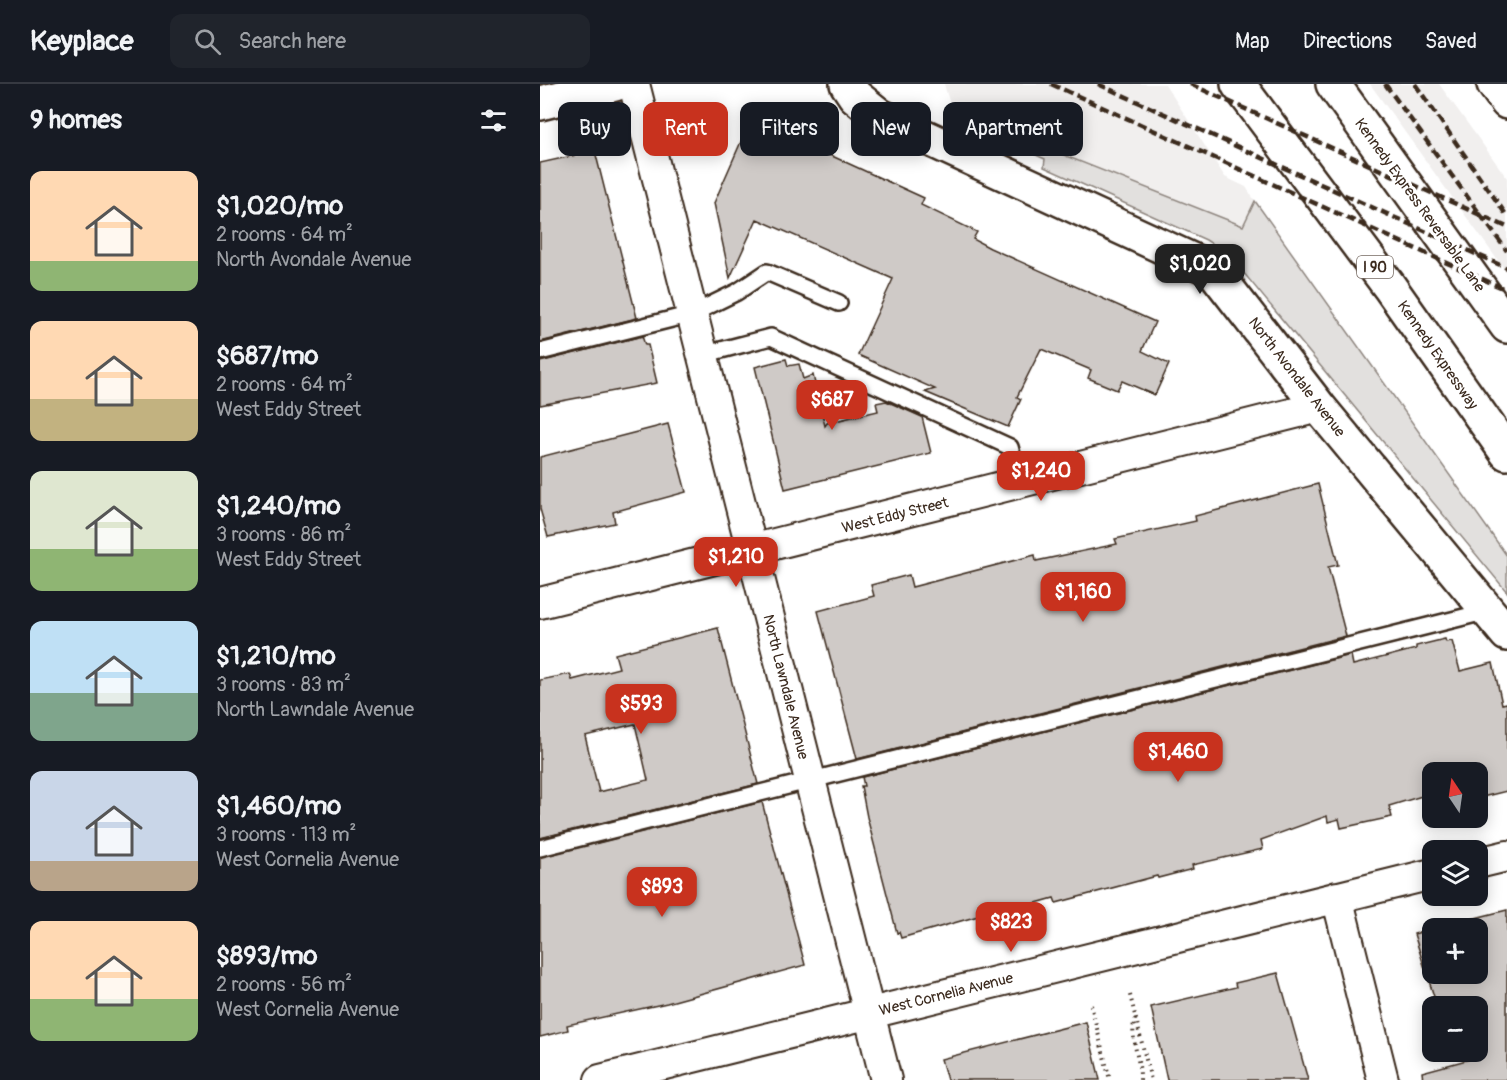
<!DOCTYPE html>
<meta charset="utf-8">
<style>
:root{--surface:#171b24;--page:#20242c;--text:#f1f3f6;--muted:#9ea1a6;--line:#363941;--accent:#c8321e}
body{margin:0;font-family:Pangolin,sans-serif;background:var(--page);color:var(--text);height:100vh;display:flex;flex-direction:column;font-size:22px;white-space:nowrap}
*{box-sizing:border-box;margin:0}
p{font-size:20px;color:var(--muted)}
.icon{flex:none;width:33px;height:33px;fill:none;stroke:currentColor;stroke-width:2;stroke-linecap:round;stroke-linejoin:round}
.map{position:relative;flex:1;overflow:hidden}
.sheet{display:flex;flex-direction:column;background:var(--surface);width:540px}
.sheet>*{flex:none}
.top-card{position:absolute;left:18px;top:18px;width:570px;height:54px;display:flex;gap:12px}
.needle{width:39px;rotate:347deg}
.fabs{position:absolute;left:882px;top:678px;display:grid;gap:12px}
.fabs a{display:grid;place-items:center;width:66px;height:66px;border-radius:12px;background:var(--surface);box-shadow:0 3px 15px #0003;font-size:30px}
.price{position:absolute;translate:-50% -51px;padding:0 14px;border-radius:12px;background:var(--accent);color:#fff;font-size:20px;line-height:39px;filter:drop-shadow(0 2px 3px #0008)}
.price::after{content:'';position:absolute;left:50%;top:36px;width:18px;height:14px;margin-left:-9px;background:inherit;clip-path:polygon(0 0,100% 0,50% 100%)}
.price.selected{background:#222;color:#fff}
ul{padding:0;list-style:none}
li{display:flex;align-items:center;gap:18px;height:150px;padding:0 30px}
li span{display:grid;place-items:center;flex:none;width:168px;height:120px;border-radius:12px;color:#555}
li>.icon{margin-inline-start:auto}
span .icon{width:72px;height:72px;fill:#fffc;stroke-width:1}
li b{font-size:26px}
h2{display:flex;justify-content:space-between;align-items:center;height:72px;padding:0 30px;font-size:26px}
.tag{padding:0 21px;border-radius:12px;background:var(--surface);box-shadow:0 3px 15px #0003;font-size:21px;line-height:54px}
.tag.selected{background:var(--accent);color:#fff}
header{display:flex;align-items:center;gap:36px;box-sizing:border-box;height:84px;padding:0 30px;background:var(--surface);border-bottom:2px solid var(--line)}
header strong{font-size:28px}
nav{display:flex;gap:33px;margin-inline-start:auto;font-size:21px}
.search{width:420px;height:54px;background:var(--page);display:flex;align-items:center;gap:15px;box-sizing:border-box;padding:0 21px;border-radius:12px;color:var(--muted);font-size:22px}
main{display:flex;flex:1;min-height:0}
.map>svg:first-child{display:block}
.built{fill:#f1efee}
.green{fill:#e2e0de;stroke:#8e857e;stroke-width:1.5}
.building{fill:#cfcac7;stroke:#3b2a1e;stroke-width:1.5;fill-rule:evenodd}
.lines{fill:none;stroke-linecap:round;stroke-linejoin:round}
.lane-casing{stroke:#3b2a1e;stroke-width:20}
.street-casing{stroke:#3b2a1e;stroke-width:34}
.secondary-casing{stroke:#3b2a1e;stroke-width:38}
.highway-casing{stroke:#3b2a1e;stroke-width:38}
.path{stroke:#3b2a1e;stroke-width:4;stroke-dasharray:1.5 4.5;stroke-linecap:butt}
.lane{stroke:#fff;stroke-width:15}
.street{stroke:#fff;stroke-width:30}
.secondary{stroke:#fff;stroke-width:33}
.highway{stroke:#fff;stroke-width:33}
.rail{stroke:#3b2a1e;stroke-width:4.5;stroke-dasharray:9 4.5;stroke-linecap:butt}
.labels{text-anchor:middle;stroke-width:6;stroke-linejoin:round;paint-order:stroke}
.shield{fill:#fff;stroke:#766a62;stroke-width:1.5}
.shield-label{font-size:14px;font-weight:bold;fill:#3b2a1e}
.street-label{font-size:15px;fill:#3b2a1e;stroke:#fff}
</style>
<header>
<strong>Keyplace</strong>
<div class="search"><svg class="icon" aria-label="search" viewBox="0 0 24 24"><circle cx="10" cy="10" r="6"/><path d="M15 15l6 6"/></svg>Search here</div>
<nav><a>Map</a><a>Directions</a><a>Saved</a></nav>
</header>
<main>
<section class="sheet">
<h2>9 homes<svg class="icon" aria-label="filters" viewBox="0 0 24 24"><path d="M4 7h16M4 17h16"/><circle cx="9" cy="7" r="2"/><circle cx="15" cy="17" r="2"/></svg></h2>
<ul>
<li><span style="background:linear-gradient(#ffd9b3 75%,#8fb573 0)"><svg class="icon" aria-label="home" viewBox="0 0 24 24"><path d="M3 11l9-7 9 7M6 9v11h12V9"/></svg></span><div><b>$1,020/mo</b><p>2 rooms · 64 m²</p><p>North Avondale Avenue</p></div></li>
<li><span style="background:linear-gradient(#ffd9b3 65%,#c2b280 0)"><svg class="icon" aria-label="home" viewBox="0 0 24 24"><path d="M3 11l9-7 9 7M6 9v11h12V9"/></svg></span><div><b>$687/mo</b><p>2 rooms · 64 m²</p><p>West Eddy Street</p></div></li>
<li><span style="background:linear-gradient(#dfe7d0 65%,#8fb573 0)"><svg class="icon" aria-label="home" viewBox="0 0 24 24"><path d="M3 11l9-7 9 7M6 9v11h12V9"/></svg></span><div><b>$1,240/mo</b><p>3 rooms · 86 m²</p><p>West Eddy Street</p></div></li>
<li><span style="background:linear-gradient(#bfe0f5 60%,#7fa58c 0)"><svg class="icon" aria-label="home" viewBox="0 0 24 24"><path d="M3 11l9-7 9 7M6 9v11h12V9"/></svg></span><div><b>$1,210/mo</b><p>3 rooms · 83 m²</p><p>North Lawndale Avenue</p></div></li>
<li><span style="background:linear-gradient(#c9d6e8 75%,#b9a48a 0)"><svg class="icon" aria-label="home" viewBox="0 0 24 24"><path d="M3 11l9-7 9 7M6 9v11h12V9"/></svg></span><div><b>$1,460/mo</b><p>3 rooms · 113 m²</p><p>West Cornelia Avenue</p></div></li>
<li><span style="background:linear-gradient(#ffd9b3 65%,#8fb573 0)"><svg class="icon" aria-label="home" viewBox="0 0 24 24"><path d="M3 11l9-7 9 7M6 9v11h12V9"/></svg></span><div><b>$893/mo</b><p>2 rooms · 56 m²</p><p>West Cornelia Avenue</p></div></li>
</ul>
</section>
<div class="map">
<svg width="967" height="996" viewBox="0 0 967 996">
<rect width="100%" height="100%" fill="#fff"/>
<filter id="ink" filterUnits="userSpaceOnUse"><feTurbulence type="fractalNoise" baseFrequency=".0167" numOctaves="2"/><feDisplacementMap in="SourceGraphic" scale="12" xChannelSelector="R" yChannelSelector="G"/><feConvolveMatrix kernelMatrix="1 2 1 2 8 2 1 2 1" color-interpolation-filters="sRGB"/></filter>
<g filter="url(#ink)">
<path class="built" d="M 404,0 L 625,0 L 685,93 L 706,103 L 715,117 L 703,142 L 412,27 Z
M 830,0 L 899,0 L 967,94 L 967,189 Z"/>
<path class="green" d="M 412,27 L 703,142 L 715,117 L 967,472 L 967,508 L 689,171 L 666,156 L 504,83 L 505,75 L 413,34 Z"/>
<path class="building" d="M 211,35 L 384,114 L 381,121 L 437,148 L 433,155 L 450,164 L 615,238 L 602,267 L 629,280 L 615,311 L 582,297 L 577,306 L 548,294 L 551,286 L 501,265 L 477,313 L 481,315 L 468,343 L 385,308 L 395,305 L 318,271 L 353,195 L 217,135 L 190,194 L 174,119 Z
M 55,67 L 97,234 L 0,258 L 0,79 Z
M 102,252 L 105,261 L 108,261 L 117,299 L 0,321 L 0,278 Z
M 246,275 L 248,282 L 259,280 L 263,295 L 273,291 L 285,342 L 287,339 L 338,327 L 336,319 L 346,317 L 382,333 L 391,369 L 245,405 L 215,283 Z
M 128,340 L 146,408 L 73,428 L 75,439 L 8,453 L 0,425 L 0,373 Z
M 778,400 L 798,481 L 788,483 L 806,552 L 317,675 L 278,527 L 334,512 L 331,501 L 369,491 L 372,503 L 495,471 L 496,477 L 577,460 L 575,455 L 656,437 L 655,432 Z
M 178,544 L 218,700 L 0,754 L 0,596 L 30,590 L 32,596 L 79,584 L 75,570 ZM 95,640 L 108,696 L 59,708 L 45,652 Z
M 905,555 L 906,558 L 912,557 L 920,587 L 953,579 L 962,620 L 967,619 L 967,707 L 938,714 L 938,688 L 892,688 L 892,709 L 849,722 L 852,733 L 801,744 L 799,735 L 788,738 L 787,732 L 721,756 L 723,765 L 652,781 L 653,785 L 618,794 L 617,792 L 516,819 L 514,814 L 478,824 L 477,821 L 361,854 L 359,848 L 357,849 L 327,733 L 321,702 L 324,702 L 322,693 L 811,571 L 813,581 L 876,565 L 876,562 Z
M 222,718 L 265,881 L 127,919 L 27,941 L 28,946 L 0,953 L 0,773 Z
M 967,826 L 967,996 L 883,996 L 882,988 L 938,973 L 938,922 L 897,922 L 874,850 L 892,845 L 892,890 L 938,890 L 938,844 L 895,844 Z
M 738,889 L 768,996 L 627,996 L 611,923 L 696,903 L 695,899 Z
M 546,938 L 560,996 L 407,996 L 401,975 Z"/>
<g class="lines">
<defs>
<path id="lane" d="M 0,268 L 152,230 L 197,208 L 227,188 L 299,219
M 162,271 L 231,253 L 470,363 L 480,399
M 0,764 L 948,527"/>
<path id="street" d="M 94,0 L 346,996
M 0,519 L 779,323
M 938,779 L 967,772
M 797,813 L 843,996
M 60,996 L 892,790"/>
<path id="secondary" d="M 307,0 L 315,12 L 340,32 L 673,186 L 779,323 L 967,550
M 0,19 L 75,0"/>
<path id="highway" d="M 698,0 L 849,202 L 967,369
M 793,0 L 967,242
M 954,0 L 967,18"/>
</defs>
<use href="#lane" class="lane-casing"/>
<use href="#street" class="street-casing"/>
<use href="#secondary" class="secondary-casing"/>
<use href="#highway" class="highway-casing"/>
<path class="path" d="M 590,911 L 611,996
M 551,921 L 570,996
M 595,935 C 589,953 601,976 600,996"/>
<use href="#lane" class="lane"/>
<use href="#street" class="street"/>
<use href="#secondary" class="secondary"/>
<use href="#highway" class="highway"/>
<path class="rail" d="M 511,0 L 967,206
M 558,0 L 967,184
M 650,0 L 967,143
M 845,0 L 967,167
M 875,0 L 967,132"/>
</g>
</g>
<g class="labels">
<rect class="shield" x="817" y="172" width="36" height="22" rx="4.5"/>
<g class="shield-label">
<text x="835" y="188">I 90</text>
</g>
<g class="street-label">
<text transform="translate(880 121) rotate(54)" y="5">Kennedy Express Reversable Lane</text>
<text transform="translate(898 271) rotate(55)" y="5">Kennedy Expressway</text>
<text transform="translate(757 293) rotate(52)" y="5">North Avondale Avenue</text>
<text transform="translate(355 431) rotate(-14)" y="5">West Eddy Street</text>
<text transform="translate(246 603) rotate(76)" y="5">North Lawndale Avenue</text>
<text transform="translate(406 910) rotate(-14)" y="5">West Cornelia Avenue</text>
</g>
</g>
</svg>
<div class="fabs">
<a><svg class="needle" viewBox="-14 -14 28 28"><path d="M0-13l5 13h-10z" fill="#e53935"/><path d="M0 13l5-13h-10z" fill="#9ea1a6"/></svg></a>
<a><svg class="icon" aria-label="layers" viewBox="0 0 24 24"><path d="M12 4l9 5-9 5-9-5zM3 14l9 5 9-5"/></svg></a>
<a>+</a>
<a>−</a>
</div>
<b class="price selected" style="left:660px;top:211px">$1,020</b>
<b class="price" style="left:292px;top:347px">$687</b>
<b class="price" style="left:501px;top:418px">$1,240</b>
<b class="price" style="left:196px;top:504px">$1,210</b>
<b class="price" style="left:543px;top:539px">$1,160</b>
<b class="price" style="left:101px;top:651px">$593</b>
<b class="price" style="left:638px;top:699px">$1,460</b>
<b class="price" style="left:122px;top:834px">$893</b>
<b class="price" style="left:471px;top:869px">$823</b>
<div class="top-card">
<a class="tag">Buy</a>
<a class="tag selected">Rent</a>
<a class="tag">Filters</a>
<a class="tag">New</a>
<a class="tag">Apartment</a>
</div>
</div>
</main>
